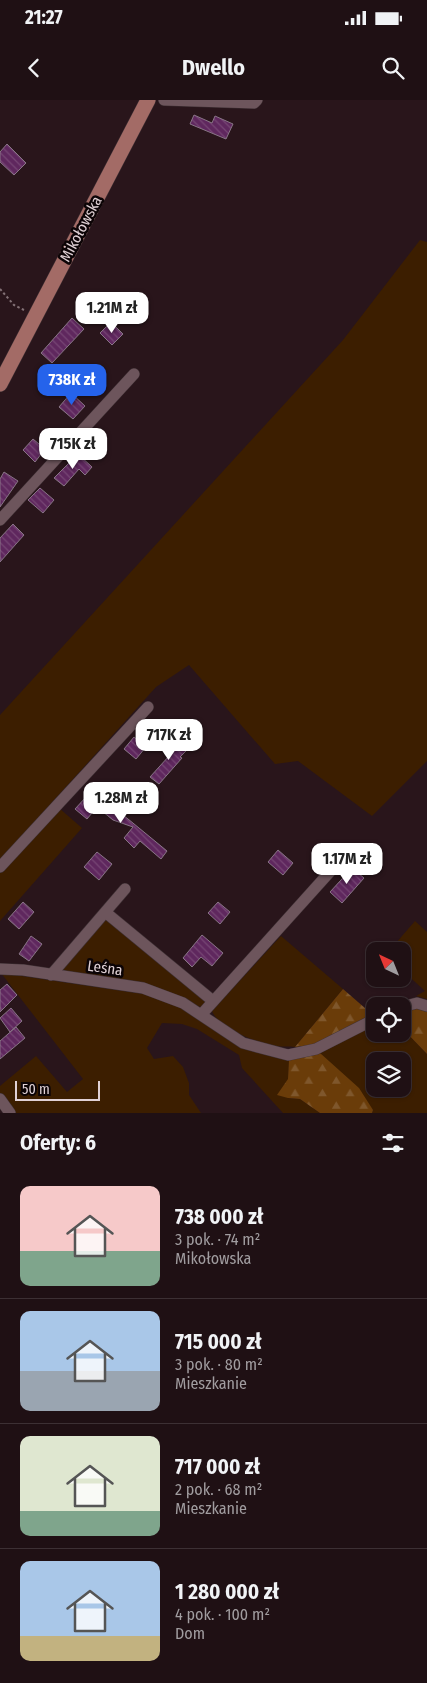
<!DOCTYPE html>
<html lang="pl">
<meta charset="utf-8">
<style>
:root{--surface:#1f1014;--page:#2c1e22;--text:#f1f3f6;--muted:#a19da0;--line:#3c3034;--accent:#2563eb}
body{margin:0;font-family:"Fira Sans Condensed",sans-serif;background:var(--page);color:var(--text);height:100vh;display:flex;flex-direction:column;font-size:19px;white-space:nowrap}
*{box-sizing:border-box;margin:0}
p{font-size:16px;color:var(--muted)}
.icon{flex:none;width:28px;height:28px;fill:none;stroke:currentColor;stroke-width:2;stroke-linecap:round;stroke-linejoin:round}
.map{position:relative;height:1013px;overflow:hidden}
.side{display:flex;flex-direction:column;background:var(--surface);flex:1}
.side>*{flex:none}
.needle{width:32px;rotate:317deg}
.controls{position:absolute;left:366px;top:842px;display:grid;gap:10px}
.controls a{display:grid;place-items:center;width:45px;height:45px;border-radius:10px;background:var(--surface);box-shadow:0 1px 4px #0004,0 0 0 1px var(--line);font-size:25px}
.scale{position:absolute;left:15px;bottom:12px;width:85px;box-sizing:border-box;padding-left:5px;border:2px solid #e0d1d5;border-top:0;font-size:14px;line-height:18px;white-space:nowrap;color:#e0d1d5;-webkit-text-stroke:4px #0c0406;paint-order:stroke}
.price{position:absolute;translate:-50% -42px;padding:0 11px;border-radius:10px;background:#fff;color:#222;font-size:16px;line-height:32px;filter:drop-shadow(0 1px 2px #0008)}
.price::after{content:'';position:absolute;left:50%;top:30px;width:15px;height:11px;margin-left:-8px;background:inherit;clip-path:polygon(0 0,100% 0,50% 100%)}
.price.on{background:var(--accent);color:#fff}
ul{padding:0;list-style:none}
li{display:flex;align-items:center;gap:15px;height:125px;padding:0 20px}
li+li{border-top:1px solid var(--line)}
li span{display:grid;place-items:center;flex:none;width:140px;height:100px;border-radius:10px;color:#555}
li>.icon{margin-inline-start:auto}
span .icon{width:60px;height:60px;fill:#fffc;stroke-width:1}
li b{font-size:21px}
h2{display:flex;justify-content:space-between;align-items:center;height:60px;padding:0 20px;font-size:21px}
.status{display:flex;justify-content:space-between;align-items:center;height:35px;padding:0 25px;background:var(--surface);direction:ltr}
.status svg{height:14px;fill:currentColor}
header{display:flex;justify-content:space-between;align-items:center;height:65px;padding:0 20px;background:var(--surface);font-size:22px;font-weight:700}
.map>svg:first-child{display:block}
.green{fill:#3c1e00;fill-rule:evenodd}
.forest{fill:url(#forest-firs)}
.building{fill:url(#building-back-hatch);stroke:#887586}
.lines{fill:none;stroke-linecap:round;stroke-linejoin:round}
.minor-casing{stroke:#3e3034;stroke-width:12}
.major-casing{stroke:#3e3034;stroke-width:16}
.path{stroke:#827075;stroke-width:2;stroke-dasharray:2.5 2.5;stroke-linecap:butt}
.minor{stroke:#6d555c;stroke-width:11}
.major{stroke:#a36b66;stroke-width:15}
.labels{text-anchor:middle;stroke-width:5;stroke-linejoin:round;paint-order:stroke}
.street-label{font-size:15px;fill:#e0d1d5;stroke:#0c0406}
</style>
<div class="status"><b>21:27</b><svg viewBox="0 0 49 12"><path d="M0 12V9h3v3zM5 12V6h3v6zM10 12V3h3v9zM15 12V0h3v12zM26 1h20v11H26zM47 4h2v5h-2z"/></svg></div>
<header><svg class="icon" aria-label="back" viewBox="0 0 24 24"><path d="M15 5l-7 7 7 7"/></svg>Dwello<svg class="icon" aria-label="search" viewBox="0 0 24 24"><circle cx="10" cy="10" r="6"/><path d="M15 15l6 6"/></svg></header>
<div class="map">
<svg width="427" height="1013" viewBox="0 0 427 1013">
<defs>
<pattern id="forest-firs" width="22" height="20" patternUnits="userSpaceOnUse" patternTransform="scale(1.25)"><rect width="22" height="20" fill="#6a3c09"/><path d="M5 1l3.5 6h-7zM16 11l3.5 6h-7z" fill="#7f572c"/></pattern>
<pattern id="building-back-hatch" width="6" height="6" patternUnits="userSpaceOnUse" patternTransform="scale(1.25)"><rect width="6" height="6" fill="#5f275e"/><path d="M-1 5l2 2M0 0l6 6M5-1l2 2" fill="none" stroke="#764574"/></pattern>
</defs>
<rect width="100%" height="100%" fill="#29151b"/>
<path class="green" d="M 420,140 L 427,142 L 427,661 L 372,716 L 298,661 L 275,664 L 189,565 L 156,587 L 0,760 L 0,615 L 343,240 Z
M 59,708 L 82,728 L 0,821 L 0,773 Z
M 106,818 L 205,901 L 206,906 L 201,907 L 187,902 L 60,871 Z
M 415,821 L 427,832 L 427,899 L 416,896 L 425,891 L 403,871 L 402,851 L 389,851 Z
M 281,836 L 343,889 L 295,947 C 289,946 282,947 276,946 C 258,943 219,929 212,911 Z
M 1,873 L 144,894 L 178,905 L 289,960 L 288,998 L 300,999 L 320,1013 L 283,1013 L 242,968 L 239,955 L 197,929 L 182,924 L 162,923 L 147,948 L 154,959 L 173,956 L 183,967 L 189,983 L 189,995 L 201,1013 L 15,1013 L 0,994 L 0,986 L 36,956 L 67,992 L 83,979 Z
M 375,924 L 375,934 L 402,934 L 403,929 L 427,954 L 427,1013 L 372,1013 L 373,1010 L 320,953 ZM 375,961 L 402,961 L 402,989 L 375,989 Z"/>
<path class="forest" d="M 343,889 L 373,915 L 312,945 L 295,947 Z
M 417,908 L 427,911 L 427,954 L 403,929 L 403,912 Z
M 320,953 L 359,988 L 373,1010 L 372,1013 L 320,1013 L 300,999 L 288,998 L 277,995 L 288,979 L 289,960 Z"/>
<path class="building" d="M 194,15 L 212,23 L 215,16 L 233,24 L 226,39 L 190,24 Z
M 7,44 L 26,63 L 14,75 L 0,62 L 0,52 Z
M 72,218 L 84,229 L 52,263 L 41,253 Z
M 111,222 L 123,234 L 112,245 L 100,233 Z
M 71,293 L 85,306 L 73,319 L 59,307 Z
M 33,339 L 45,349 L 35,362 L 23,350 Z
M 78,354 L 92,367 L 85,375 L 79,369 L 64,386 L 54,378 Z
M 4,372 L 18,381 L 0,407 L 0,379 Z
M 40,388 L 54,400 L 43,413 L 28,400 Z
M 13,424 L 24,435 L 0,462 L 0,438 Z
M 134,637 L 146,647 L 136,659 L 124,649 Z
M 174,639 L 187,650 L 180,657 L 182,658 L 159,684 L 150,677 L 169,656 L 164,651 Z
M 100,696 L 167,751 L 161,759 L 140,741 L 134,748 L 124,738 L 133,727 L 113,720 L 97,707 L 87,719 L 75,709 L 86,697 L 97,706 L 94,704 Z
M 278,750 L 293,763 L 283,775 L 268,762 Z
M 97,752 L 112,764 L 99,780 L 84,767 Z
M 352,768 L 364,778 L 342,803 L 330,792 Z
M 23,802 L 34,812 L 19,829 L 8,819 Z
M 218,802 L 230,812 L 220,824 L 208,813 Z
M 202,835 L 223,853 L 212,866 L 201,857 L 192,867 L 183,858 Z
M 31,836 L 42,844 L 29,861 L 19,854 Z
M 7,884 L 17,895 L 0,912 L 0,890 Z
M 11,908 L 22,921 L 10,932 L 0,918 Z
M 16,927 L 25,938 L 0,959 L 0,941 Z"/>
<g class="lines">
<defs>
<path id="minor" d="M 164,0 L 254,3 L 257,0
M 0,420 L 134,274
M 0,767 L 148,607
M 110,816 L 213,901
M 0,869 L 23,870 L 143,888 L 183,903 L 243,943 L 288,955 L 316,949 L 375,919
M 51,875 L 125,789
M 402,907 L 417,903 L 427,906
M 201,915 L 336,765
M 0,999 L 10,1013"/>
<path id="major" d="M 0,284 L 148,0"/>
</defs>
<use href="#minor" class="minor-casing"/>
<use href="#major" class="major-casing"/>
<path class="path" d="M 0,189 L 14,205 L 24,210"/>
<use href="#minor" class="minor"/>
<use href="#major" class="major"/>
</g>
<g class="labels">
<g class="street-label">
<text transform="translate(81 129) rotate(-62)" y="5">Mikołowska</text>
<text transform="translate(105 868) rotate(8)" y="5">Leśna</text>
</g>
</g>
</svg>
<div class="controls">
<a><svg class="needle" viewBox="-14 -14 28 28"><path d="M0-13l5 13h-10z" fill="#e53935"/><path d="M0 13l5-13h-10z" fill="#a19da0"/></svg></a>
<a><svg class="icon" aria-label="locate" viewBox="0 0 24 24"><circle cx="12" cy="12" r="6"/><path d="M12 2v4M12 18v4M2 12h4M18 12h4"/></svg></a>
<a><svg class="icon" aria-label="layers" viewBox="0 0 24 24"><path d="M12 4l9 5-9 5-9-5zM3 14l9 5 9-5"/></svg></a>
</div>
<div class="scale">50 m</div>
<b class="price" style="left:112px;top:234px">1.21M zł</b>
<b class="price on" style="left:72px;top:306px">738K zł</b>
<b class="price" style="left:73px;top:370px">715K zł</b>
<b class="price" style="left:169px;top:661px">717K zł</b>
<b class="price" style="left:121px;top:724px">1.28M zł</b>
<b class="price" style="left:347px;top:785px">1.17M zł</b>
</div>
<section class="side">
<h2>Oferty: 6<svg class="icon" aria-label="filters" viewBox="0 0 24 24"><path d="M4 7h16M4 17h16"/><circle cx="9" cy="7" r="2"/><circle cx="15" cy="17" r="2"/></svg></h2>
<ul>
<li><span style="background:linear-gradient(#f6c9c9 65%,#7fa58c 0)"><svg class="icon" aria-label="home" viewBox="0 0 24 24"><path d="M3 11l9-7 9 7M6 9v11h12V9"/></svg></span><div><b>738 000 zł</b><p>3 pok. · 74 m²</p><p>Mikołowska</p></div></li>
<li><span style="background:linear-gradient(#a9c7e8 60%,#9aa5b1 0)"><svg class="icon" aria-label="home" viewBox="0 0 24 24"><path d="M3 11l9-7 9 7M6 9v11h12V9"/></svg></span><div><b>715 000 zł</b><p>3 pok. · 80 m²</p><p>Mieszkanie</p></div></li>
<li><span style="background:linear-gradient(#dfe7d0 75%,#7fa58c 0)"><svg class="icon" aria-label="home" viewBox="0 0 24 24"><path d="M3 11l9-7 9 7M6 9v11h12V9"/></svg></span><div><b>717 000 zł</b><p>2 pok. · 68 m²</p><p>Mieszkanie</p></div></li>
<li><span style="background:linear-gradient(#a9c7e8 75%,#c2b280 0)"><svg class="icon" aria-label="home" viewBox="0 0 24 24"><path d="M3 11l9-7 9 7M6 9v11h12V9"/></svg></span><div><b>1 280 000 zł</b><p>4 pok. · 100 m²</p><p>Dom</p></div></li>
</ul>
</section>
